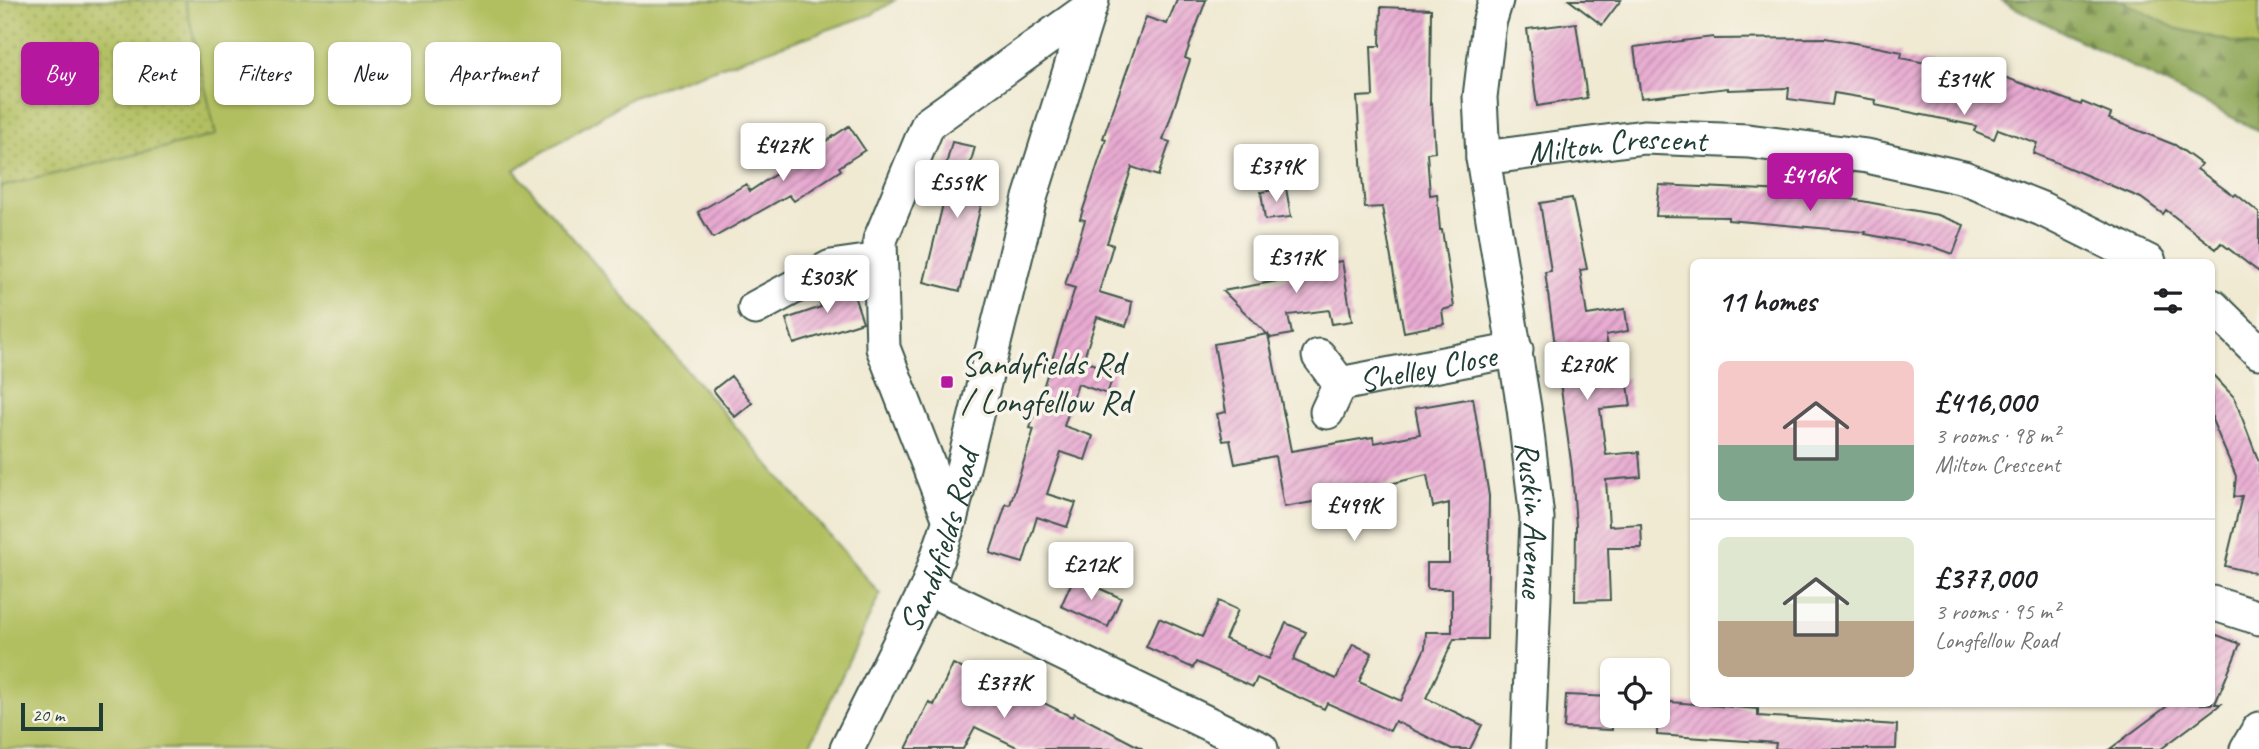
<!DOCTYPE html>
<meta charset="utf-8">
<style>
:root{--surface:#fff;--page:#f6f6f6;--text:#202124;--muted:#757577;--line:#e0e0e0;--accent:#b5179e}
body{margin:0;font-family:Caveat,sans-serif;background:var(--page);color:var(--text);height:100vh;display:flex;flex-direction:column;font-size:26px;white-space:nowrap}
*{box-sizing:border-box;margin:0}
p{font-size:23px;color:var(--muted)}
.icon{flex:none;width:38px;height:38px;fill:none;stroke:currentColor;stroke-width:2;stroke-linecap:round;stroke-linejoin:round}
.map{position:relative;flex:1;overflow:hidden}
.sheet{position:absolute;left:1690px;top:259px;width:525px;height:448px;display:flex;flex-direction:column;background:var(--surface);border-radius:10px;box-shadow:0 2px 5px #0004}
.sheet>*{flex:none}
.guide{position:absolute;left:21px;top:42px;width:665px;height:63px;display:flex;gap:14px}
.fabs{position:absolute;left:1600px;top:658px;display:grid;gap:14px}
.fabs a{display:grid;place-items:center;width:70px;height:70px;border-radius:10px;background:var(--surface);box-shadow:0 2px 5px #0004;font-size:35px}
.scale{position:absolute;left:21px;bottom:18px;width:82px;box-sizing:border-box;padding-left:7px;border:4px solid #1f3d34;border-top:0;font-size:19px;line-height:24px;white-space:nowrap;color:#1f3d34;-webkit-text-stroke:5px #f7f3e8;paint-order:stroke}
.price{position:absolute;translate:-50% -60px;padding:0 16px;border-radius:7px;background:#fff;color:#222;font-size:23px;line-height:46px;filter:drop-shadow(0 2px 4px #0008)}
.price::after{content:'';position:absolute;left:50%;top:42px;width:21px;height:16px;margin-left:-10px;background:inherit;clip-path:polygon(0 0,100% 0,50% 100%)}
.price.current{background:var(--accent);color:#fff}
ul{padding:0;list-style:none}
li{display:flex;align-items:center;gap:21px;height:175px;padding:0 28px}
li+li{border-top:2px solid var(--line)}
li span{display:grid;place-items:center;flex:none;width:196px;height:140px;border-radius:10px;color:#555}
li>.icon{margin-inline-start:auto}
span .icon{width:84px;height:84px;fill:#fffc;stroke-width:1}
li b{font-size:30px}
h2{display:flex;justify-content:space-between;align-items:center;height:84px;padding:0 28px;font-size:30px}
.tag{padding:0 24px;border-radius:10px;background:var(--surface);box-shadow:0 2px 5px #0004;font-size:24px;line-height:63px}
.tag.current{background:var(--accent);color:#fff}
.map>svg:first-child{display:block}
.grass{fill:#b2bf61;stroke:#687e4a;stroke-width:2}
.forest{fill:url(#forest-firs);stroke:#567246;stroke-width:2}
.park{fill:url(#park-dots);stroke:#687e4a;stroke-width:2}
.building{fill:url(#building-hatch)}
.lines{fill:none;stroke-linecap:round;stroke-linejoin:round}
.minor-casing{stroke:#3e574c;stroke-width:37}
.minor{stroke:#fff;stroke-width:33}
.poi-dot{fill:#b5179e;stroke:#f7f3e8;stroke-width:2.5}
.labels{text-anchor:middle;stroke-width:7;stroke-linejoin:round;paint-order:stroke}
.street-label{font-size:33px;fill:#1f3d34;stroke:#f7f3e8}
.poi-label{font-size:33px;fill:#1f3d34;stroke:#f7f3e8;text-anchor:start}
</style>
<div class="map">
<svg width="2259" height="749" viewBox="0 0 2259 749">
<defs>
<pattern id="forest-firs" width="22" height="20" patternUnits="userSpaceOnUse" patternTransform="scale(1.75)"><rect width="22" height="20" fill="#8da657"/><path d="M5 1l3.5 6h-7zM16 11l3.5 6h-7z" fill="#738849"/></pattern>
<pattern id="park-dots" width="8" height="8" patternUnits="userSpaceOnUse" patternTransform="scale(1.75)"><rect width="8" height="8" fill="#b2bf61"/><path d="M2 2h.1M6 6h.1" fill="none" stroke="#909c51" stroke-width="1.8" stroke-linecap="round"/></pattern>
<pattern id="building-hatch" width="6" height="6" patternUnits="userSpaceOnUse" patternTransform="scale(1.75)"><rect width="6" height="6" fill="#e9aad2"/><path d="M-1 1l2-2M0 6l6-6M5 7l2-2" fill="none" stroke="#bc8cab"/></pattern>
</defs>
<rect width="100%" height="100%" fill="#f7f3e8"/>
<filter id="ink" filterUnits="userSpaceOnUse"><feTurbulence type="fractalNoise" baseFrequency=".0143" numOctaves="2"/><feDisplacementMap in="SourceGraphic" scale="14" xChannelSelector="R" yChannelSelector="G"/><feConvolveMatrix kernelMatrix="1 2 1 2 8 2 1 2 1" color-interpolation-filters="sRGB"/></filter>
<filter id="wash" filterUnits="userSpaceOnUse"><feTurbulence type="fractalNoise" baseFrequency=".00686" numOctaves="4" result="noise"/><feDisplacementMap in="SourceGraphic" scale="28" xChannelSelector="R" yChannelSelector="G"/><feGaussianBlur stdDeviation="1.57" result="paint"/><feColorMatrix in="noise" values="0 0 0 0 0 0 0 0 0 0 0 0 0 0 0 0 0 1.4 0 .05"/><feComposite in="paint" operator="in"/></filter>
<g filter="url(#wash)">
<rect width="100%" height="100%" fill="#f0ead3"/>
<path class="grass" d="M 185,0 L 895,0 L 873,14 L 633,97 L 514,170 L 880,594 L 808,749 L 0,749 L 0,187 L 216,135 Z
M 2000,0 L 2259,0 L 2259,131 L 2255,128 Z"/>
<path class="forest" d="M 2000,0 L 2121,0 L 2175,28 L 2259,48 L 2259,131 Z"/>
<path class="park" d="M 0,0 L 185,0 L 216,135 L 0,187 Z"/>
<g id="blocks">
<path class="building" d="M 1177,0 L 1206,0 L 1185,58 L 1190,60 L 1163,140 L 1170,142 L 1158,176 L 1132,167 L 1107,243 L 1113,245 L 1099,292 L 1132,302 L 1130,315 L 1126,326 L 1097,317 L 1083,361 L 1115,371 L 1107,394 L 1078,384 L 1064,426 L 1093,436 L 1085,460 L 1061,452 L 1047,494 L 1076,503 L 1067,527 L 1037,517 L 1023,563 L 990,553 L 1006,504 L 1010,505 L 1034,429 L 1030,428 L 1075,288 L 1065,285 L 1085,220 L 1080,219 L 1106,139 L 1103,138 L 1146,17 L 1167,24 Z
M 1569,0 L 1621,0 L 1602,25 Z
M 1381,7 L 1431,9 L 1430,105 L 1432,104 L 1435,152 L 1427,153 L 1430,195 L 1437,194 L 1440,230 L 1442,230 L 1454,307 L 1442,310 L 1444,324 L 1404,332 L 1382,207 L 1365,208 L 1362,177 L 1357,97 L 1373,96 L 1371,46 L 1380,46 Z
M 1576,23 L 1587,98 L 1537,106 L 1527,29 Z
M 1713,37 L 1714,39 L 1825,38 L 1872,46 L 1902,52 L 1901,58 L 1995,77 L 1996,74 L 2081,105 L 2082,102 L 2111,114 L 2109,119 L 2175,145 L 2201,164 L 2197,169 L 2234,196 L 2236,194 L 2259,213 L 2259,272 L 2221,243 L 2216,249 L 2166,210 L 2163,214 L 2141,198 L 2033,153 L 2037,143 L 1998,129 L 1994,139 L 1974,131 L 1976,126 L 1875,105 L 1876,100 L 1834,93 L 1832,105 L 1788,99 L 1789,88 L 1728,90 L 1728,88 L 1641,98 L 1634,47 Z
M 849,126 L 865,150 L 839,167 L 841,170 L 794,201 L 789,195 L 713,238 L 698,212 L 746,184 L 750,191 Z
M 952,142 L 975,147 L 969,168 L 989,173 L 960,291 L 924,282 L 952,167 L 946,165 Z
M 1659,185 L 1786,191 L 1786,193 L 1851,199 L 1938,215 L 1964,225 L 1953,254 L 1934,247 L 1865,234 L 1866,232 L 1728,220 L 1728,217 L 1656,216 Z
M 1286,188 L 1291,217 L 1265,220 L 1261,192 Z
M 1572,198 L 1587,269 L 1580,270 L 1587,315 L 1625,309 L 1628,331 L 1606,335 L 1613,380 L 1627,378 L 1631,406 L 1600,409 L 1606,455 L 1639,452 L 1641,477 L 1606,480 L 1609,526 L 1641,524 L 1642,548 L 1608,548 L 1610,600 L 1575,601 L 1576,526 L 1572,469 L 1545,272 L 1551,271 L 1540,203 Z
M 1304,250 L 1307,267 L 1342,261 L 1352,321 L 1332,324 L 1329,310 L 1288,315 L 1292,334 L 1271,338 L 1223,291 L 1288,279 L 1283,253 Z
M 850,284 L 863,322 L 794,344 L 786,319 L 821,307 L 818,296 L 837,286 Z
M 1268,334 L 1291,451 L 1373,437 L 1374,443 L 1420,434 L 1415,408 L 1473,398 L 1489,496 L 1487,639 L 1454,639 L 1426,698 L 1482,725 L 1470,749 L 1452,749 L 1395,721 L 1390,731 L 1327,703 L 1324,709 L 1257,678 L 1253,687 L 1196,662 L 1193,668 L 1146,647 L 1159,618 L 1202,637 L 1219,601 L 1238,610 L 1225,639 L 1269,659 L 1286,623 L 1306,632 L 1293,660 L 1336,679 L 1353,644 L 1372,653 L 1359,682 L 1401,701 L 1425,648 L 1426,632 L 1452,632 L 1452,589 L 1427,589 L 1427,563 L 1449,563 L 1449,503 L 1433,507 L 1427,475 L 1381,486 L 1384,504 L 1355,508 L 1354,504 L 1331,508 L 1330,499 L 1284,507 L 1275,456 L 1235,464 L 1230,440 L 1223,441 L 1217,414 L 1226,412 L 1214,344 Z
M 2212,374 L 2234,397 L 2259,462 L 2259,574 L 2225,566 L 2242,496 L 2234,497 L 2236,476 L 2212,420 Z
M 731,376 L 752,403 L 735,417 L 713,390 Z
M 1074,577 L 1121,598 L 1108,627 L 1061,606 Z
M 2212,633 L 2240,644 L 2215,704 L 2221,704 L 2161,749 L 2110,749 L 2170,704 L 2212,704 Z
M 953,664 L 1028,700 L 1030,696 L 1072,717 L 1074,713 L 1143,749 L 1021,749 L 975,727 L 963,749 L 906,749 L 929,702 L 934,705 Z
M 1566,695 L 1612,697 L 1612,730 L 1564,728 Z
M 1657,701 L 1758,709 L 1758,716 L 1897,725 L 1896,749 L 1775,749 L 1776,743 L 1657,735 Z"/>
</g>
</g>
<g filter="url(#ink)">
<use href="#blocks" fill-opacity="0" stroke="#3e574c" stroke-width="2"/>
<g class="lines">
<defs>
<g id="minor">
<path id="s1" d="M 1496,0 L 1489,23 L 1480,97 L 1483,158 L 1524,408 L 1537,518 L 1528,749"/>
<path id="s2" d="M 1483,158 L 1644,137 L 1748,141 L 1867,156 L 1964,178 L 2042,209 L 2149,262"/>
<path d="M 2212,306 L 2259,352"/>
<path d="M 755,308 L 831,267 L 880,260"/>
<path d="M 1319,356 L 1340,384 L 1327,412"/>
<path id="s3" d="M 1340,384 L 1516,350"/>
<path d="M 950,520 L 883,348 L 880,240 L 928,124 L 1088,9"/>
<path d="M 927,588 L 1261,749"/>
<path d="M 2212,603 L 2259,618"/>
<path id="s4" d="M 847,749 L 927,588 L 950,520 L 1030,198 L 1092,0"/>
<path d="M 2247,749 L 2259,729"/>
</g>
</defs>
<use href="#minor" class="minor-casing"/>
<use href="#minor" class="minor"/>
</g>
</g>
<rect class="poi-dot" x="940" y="375" width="14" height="14" rx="3.5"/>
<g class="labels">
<g class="street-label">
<text dy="12" stroke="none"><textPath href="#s2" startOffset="135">Milton Crescent</textPath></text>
<text dy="12" stroke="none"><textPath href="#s3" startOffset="89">Shelley Close</textPath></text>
<text dy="12" stroke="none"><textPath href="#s1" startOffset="525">Ruskin Avenue</textPath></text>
<text dy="12" stroke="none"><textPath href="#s4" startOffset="228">Sandyfields Road</textPath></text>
</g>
<g class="poi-label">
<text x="961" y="375">Sandyfields Rd<tspan x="961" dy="38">/ Longfellow Rd</tspan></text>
</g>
</g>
</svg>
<div class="fabs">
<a><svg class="icon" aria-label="locate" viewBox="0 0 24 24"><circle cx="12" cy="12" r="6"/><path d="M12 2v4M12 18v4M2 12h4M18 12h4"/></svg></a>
</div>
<div class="scale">20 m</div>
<b class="price" style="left:1964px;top:117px">£314K</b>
<b class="price" style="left:783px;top:183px">£427K</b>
<b class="price" style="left:1276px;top:204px">£379K</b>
<b class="price current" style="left:1810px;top:213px">£416K</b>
<b class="price" style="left:957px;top:220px">£559K</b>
<b class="price" style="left:1296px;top:295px">£317K</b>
<b class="price" style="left:827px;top:315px">£303K</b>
<b class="price" style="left:1587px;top:402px">£270K</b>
<b class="price" style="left:1354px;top:543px">£499K</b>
<b class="price" style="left:1091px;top:602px">£212K</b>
<b class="price" style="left:1004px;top:720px">£377K</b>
<div class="guide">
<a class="tag current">Buy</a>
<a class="tag">Rent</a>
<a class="tag">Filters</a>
<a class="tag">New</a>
<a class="tag">Apartment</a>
</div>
<section class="sheet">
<h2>11 homes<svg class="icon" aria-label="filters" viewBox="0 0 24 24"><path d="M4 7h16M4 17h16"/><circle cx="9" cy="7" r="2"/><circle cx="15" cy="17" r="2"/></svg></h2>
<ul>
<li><span style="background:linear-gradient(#f6c9c9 60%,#7fa58c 0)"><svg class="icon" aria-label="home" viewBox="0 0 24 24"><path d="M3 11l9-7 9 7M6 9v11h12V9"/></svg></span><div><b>£416,000</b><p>3 rooms · 98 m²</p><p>Milton Crescent</p></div></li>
<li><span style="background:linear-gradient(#dfe7d0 60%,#b9a48a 0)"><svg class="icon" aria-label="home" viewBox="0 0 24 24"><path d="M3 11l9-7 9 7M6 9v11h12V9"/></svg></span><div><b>£377,000</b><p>3 rooms · 95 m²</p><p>Longfellow Road</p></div></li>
</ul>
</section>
</div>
